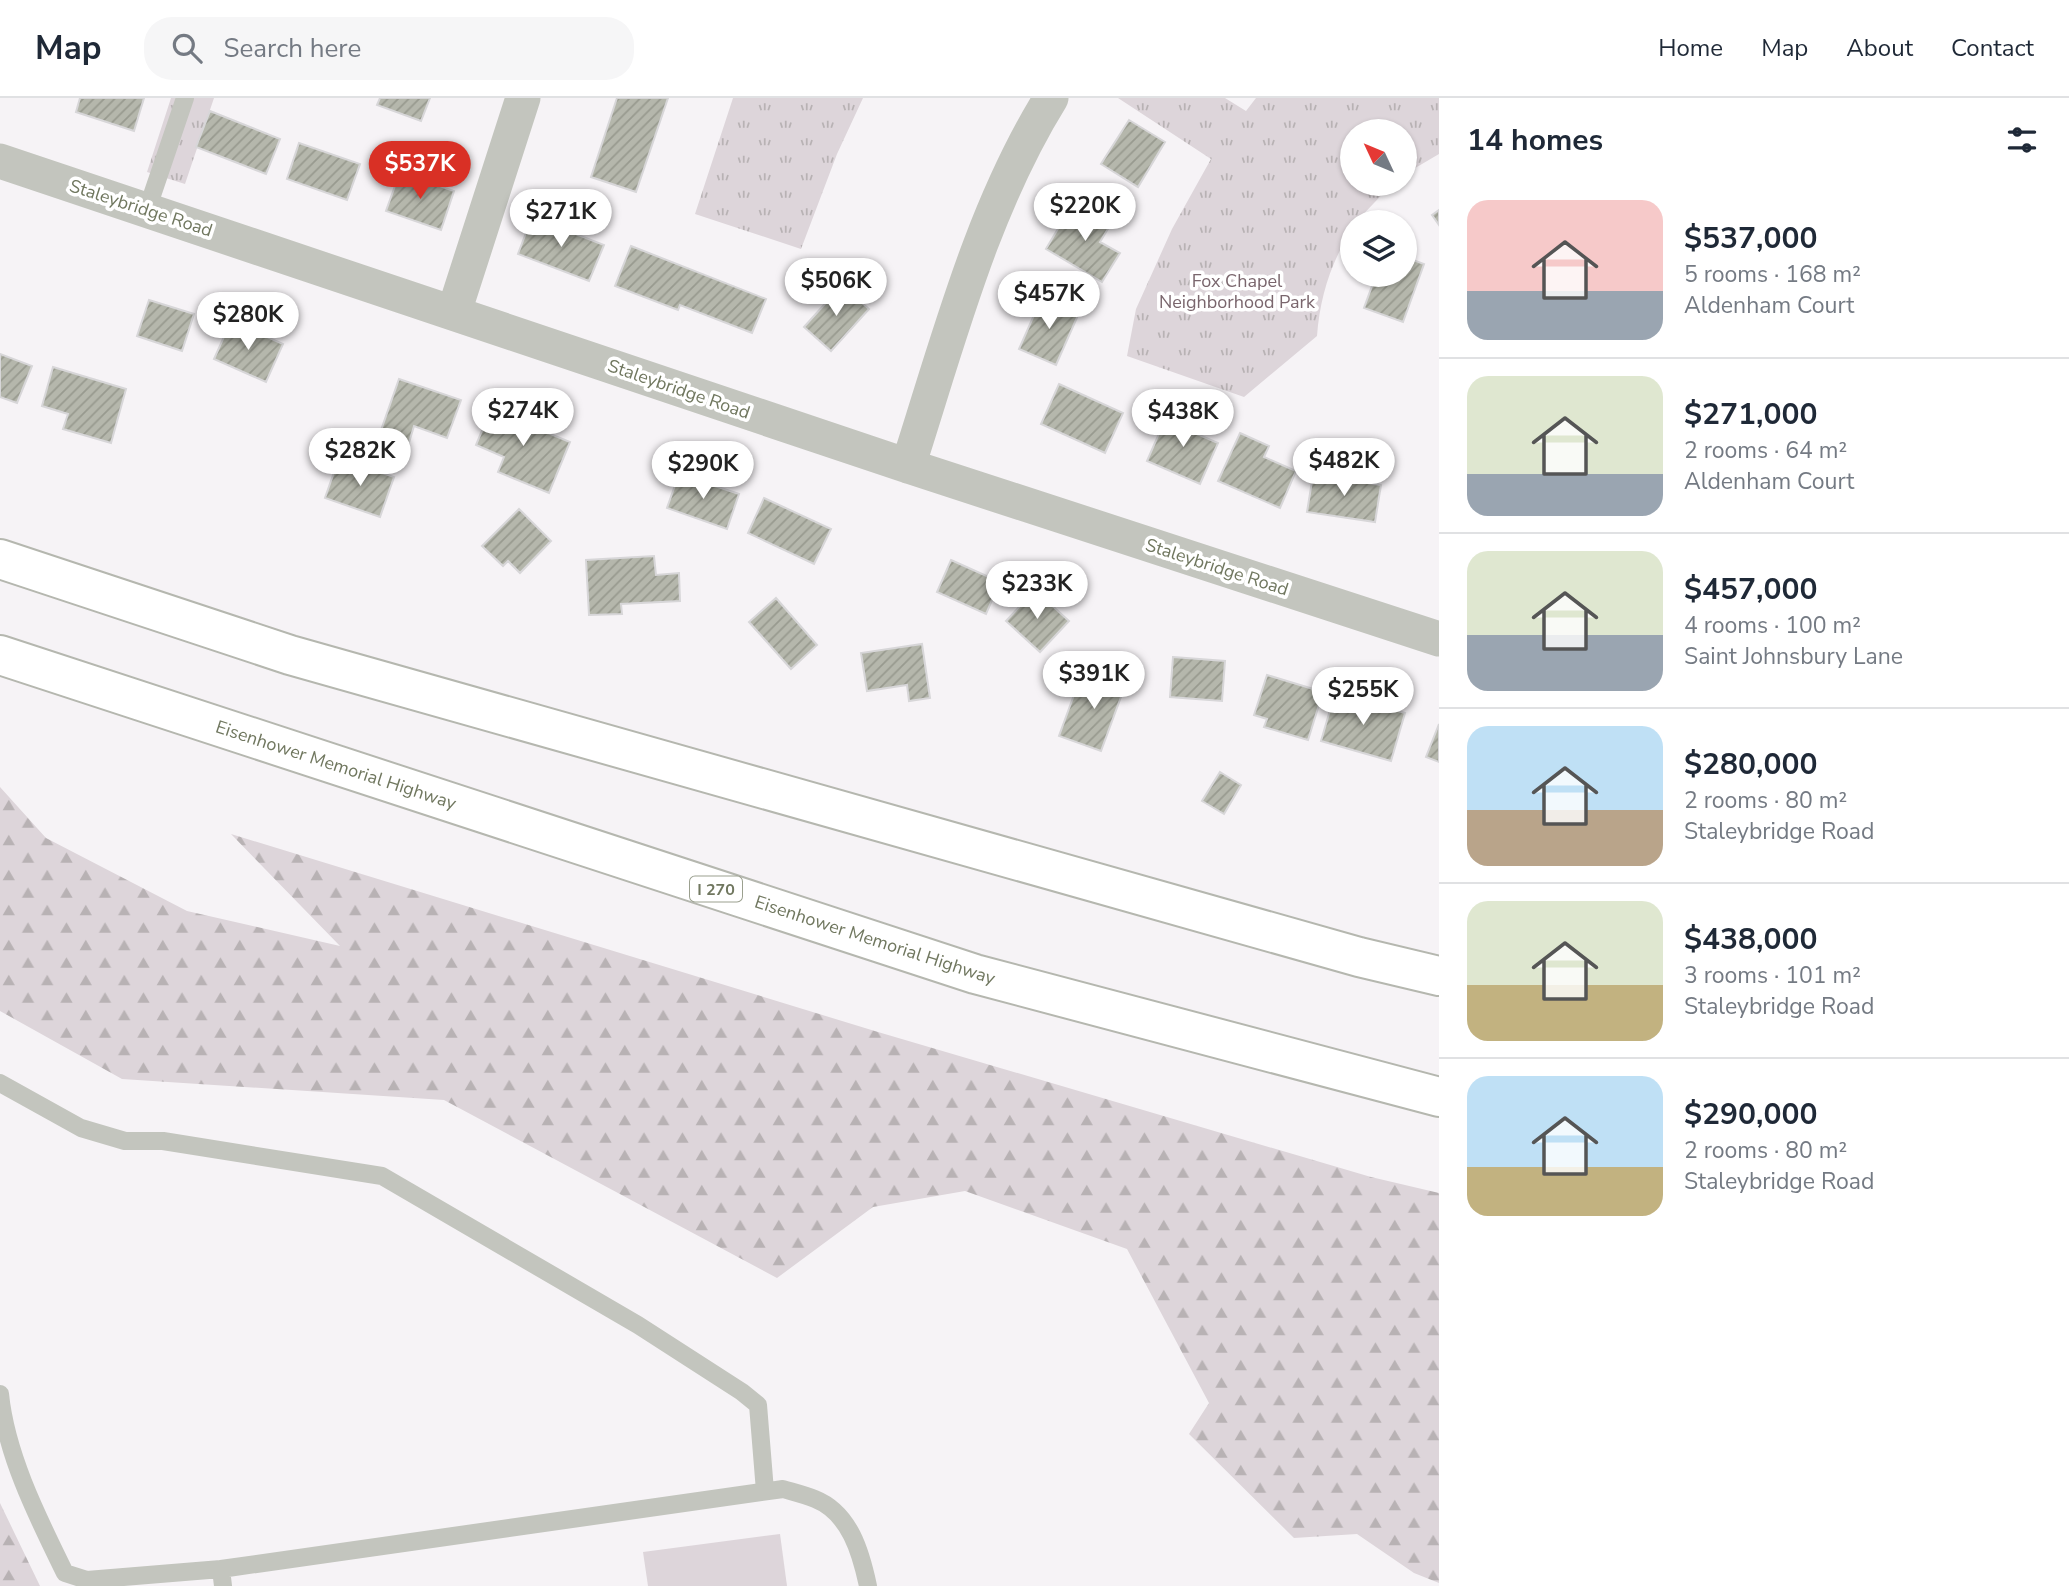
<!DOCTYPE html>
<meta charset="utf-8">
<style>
:root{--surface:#fff;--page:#f6f6f7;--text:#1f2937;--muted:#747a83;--line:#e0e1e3;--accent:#d93025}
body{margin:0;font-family:"Nunito Sans",sans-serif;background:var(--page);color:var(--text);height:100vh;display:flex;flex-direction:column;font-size:26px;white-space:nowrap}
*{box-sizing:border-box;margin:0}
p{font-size:23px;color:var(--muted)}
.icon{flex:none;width:38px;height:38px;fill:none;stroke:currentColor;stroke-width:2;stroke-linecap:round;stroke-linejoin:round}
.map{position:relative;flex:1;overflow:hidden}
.sheet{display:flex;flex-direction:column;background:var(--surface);width:630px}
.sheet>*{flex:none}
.needle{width:46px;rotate:314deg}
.tools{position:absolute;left:1340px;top:21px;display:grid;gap:14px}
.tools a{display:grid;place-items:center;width:77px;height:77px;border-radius:50%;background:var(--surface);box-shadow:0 2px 5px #0004;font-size:35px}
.price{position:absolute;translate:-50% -60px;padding:0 16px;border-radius:24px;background:#fff;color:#222;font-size:23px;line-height:46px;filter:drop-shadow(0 2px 4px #0008)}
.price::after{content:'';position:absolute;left:50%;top:42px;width:21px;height:16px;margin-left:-10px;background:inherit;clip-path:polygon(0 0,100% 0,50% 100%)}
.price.current{background:var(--accent);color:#fff}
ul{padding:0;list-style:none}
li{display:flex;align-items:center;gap:21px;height:175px;padding:0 28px}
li+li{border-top:2px solid var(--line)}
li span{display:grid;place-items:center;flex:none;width:196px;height:140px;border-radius:21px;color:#555}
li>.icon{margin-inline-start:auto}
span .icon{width:84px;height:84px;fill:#fffc;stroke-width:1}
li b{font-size:30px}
h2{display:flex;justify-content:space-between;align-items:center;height:84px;padding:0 28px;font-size:30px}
header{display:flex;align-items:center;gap:42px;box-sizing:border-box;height:98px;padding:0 35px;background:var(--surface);border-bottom:2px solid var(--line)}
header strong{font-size:33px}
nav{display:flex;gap:38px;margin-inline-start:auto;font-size:24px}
.search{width:490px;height:63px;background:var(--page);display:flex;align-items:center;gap:18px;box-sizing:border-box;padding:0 24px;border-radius:28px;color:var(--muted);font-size:26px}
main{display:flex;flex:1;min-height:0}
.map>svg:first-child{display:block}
.forest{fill:url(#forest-firs)}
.park{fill:url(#park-tufts)}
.pitch{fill:#ddd5da}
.building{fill:url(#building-hatch);stroke:#d7d6d8;stroke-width:2}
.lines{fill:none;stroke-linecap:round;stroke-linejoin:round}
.highway-casing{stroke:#b5b7af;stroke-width:42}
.lane{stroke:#c3c5be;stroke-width:18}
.street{stroke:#c3c5be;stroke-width:35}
.highway{stroke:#fff;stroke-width:38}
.labels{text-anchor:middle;stroke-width:7;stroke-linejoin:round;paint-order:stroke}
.shield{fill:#fff;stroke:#9ba08f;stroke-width:2}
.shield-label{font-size:16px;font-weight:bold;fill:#70775f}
.street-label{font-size:18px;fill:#70775f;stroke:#fff}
.park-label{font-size:18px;fill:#7a666d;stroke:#fff}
</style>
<header>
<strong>Map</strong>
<div class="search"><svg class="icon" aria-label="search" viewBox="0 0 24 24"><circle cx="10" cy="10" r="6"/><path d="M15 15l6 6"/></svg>Search here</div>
<nav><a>Home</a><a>Map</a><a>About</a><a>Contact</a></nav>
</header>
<main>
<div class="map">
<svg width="1439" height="1488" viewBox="0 0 1439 1488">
<defs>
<pattern id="forest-firs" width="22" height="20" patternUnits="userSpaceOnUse" patternTransform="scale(1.75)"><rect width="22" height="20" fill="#ddd5da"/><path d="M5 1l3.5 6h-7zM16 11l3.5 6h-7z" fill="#b8b2b4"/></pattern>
<pattern id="park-tufts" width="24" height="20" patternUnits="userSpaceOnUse" patternTransform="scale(1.75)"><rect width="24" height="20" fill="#ddd5da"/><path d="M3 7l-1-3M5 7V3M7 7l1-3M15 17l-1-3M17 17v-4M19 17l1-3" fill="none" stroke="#b8b2b4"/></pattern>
<pattern id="building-hatch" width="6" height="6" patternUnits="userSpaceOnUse" patternTransform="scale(1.75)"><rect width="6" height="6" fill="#b5b7ac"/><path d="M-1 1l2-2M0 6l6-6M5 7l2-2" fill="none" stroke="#989a8f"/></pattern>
</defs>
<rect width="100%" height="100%" fill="#f6f3f6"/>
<path class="forest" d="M 0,689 L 46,740 L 187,813 L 340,848 L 231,736 L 878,934 L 1371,1079 L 1439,1095 L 1439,1485 L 1414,1475 L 1357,1436 L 1294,1440 L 1189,1336 L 1209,1305 L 1127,1151 L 965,1093 L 873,1109 L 777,1180 L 444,1002 L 122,981 L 0,913 Z
M 0,1405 L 40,1488 L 0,1488 Z"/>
<path class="park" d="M 171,0 L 214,0 L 185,86 L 147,74 Z
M 733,0 L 863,0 L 837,56 L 801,151 L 695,116 Z
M 1118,0 L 1225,0 L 1246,13 L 1256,0 L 1439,0 L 1439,56 L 1405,76 L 1405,33 L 1353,33 L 1353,86 L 1392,86 L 1356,124 L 1353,124 L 1353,130 C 1331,163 1320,199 1317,238 L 1244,299 L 1127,258 L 1136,211 L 1172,131 L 1211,61 Z"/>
<path class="pitch" d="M 780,1436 L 787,1488 L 648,1488 L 643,1454 Z"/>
<path class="building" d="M 80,0 L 144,0 L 134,33 L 76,14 Z
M 380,0 L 430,0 L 421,23 L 377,7 Z
M 617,0 L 668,0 L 636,94 L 591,79 Z
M 210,13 L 280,41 L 266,76 L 196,49 Z
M 1129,22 L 1165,44 L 1138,89 L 1101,66 Z
M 299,45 L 360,66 L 347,102 L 287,81 Z
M 400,74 L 454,93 L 441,132 L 386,113 Z
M 1078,104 L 1112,124 L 1100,144 L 1120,155 L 1102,184 L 1046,151 L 1059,129 L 1062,130 Z
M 1439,112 L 1439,127 L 1432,117 Z
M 532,119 L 604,147 L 589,183 L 518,156 Z
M 631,148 L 766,201 L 752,235 L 680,207 L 678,212 L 615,188 Z
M 1405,159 L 1424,166 L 1403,224 L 1364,210 L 1376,177 L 1405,177 Z
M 842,187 L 869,211 L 831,253 L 804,229 Z
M 1042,199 L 1079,215 L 1056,267 L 1019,251 Z
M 149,202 L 194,216 L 182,253 L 137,238 Z
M 231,223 L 283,246 L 266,284 L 214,261 Z
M 0,256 L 32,268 L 17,305 L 0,299 Z
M 53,269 L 126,291 L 111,345 L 63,331 L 68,316 L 42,308 Z
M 399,281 L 461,302 L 447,340 L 414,328 L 408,348 L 379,338 Z
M 1059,286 L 1123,315 L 1105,355 L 1041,326 Z
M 493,306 L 545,328 L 543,333 L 570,344 L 549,395 L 498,374 L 504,359 L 476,347 Z
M 1178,311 L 1197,319 L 1190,333 L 1218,345 L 1200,386 L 1147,363 L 1164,324 L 1171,327 Z
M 1240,335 L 1269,348 L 1264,359 L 1296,373 L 1280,410 L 1218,383 Z
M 339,360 L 394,379 L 380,419 L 325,400 Z
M 679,376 L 739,396 L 727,431 L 667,410 Z
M 1313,377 L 1381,387 L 1375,424 L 1307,414 Z
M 764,400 L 831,431 L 814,466 L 748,435 Z
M 519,411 L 551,443 L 520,475 L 508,463 L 503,468 L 482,448 Z
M 654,458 L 656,477 L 679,475 L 680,503 L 621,506 L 622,516 L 589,517 L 586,462 Z
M 951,462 L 1000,484 L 986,516 L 937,494 Z
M 1035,492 L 1069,523 L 1040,554 L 1006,523 Z
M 776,500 L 817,547 L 791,571 L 749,524 Z
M 922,546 L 930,600 L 909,603 L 907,587 L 867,593 L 861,555 Z
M 1173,559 L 1225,563 L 1222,603 L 1170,599 Z
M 1109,570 L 1129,577 L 1101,653 L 1059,638 L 1078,586 L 1100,594 Z
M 1267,577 L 1323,594 L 1308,642 L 1264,629 L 1267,621 L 1254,617 Z
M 1335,595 L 1405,615 L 1391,663 L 1321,643 Z
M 1439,626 L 1439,664 L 1426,659 Z
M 1220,674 L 1241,687 L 1224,716 L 1202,703 Z"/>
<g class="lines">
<defs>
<path id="highway" d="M 0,461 L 290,557 L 1359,859 L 1439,878
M 0,557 L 975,876 L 1439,999"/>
</defs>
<use href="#highway" class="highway-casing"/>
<path class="lane" d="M 147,112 L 185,0
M 0,985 L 81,1030 L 125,1043 L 163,1043 L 382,1078 L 638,1227 L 742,1294 L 758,1307 L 765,1393
M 0,1296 C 6,1357 38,1420 65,1475 L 87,1482 L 221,1471
M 223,1488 L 221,1471 L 783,1391 C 793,1394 805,1397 815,1401 C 850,1415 861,1455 868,1488"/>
<path class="street" d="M 0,63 L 908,368 L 1439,541
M 454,214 L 523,0
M 908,368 C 948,244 982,111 1051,0"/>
<use href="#highway" class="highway"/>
</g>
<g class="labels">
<rect class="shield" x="690" y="778.5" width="52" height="25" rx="5"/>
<g class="shield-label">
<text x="716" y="797">I 270</text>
</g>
<g class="street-label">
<text transform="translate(141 110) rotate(18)" y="6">Staleybridge Road</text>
<text transform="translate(679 291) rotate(19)" y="6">Staleybridge Road</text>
<text transform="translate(1217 469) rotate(18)" y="6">Staleybridge Road</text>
<text transform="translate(336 667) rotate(18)" y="6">Eisenhower Memorial Highway</text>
<text transform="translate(875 842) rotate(18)" y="6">Eisenhower Memorial Highway</text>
</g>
<g class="park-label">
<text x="1237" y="189">Fox Chapel<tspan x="1237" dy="21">Neighborhood Park</tspan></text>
</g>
</g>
</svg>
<div class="tools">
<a><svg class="needle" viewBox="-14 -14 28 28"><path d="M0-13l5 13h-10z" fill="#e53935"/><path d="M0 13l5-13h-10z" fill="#747a83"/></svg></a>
<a><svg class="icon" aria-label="layers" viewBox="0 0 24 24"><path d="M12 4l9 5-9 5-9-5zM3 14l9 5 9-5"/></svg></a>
</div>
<b class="price current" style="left:420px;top:103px">$537K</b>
<b class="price" style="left:1085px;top:145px">$220K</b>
<b class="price" style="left:561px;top:151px">$271K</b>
<b class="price" style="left:836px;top:220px">$506K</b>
<b class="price" style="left:1049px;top:233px">$457K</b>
<b class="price" style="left:248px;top:254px">$280K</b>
<b class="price" style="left:523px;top:350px">$274K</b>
<b class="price" style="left:1183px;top:351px">$438K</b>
<b class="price" style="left:360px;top:390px">$282K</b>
<b class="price" style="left:1344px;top:400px">$482K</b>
<b class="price" style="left:703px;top:403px">$290K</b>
<b class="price" style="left:1037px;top:523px">$233K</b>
<b class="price" style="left:1094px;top:613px">$391K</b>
<b class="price" style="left:1363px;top:629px">$255K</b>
</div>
<section class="sheet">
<h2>14 homes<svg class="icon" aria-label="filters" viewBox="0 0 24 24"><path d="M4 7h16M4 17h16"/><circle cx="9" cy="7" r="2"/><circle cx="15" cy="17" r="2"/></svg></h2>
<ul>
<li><span style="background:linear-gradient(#f6c9c9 65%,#9aa5b1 0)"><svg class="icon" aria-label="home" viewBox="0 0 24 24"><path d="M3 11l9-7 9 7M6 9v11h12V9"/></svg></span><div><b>$537,000</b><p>5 rooms · 168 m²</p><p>Aldenham Court</p></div></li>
<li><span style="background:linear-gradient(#dfe7d0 70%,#9aa5b1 0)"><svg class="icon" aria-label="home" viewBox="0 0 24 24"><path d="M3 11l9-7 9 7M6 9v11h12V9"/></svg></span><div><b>$271,000</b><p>2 rooms · 64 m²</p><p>Aldenham Court</p></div></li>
<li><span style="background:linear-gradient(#dfe7d0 60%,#9aa5b1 0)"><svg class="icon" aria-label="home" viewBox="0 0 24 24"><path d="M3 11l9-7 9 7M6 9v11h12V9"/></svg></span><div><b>$457,000</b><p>4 rooms · 100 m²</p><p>Saint Johnsbury Lane</p></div></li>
<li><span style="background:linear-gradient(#bfe0f5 60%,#b9a48a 0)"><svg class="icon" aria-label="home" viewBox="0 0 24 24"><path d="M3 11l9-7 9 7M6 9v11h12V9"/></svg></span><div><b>$280,000</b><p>2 rooms · 80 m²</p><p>Staleybridge Road</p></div></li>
<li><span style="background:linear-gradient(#dfe7d0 60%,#c2b280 0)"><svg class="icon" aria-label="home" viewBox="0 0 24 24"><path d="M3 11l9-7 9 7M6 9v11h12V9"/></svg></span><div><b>$438,000</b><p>3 rooms · 101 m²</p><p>Staleybridge Road</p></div></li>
<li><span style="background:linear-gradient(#bfe0f5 65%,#c2b280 0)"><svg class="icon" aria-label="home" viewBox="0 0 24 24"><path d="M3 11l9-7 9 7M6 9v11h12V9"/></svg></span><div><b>$290,000</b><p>2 rooms · 80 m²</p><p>Staleybridge Road</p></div></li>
</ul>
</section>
</main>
